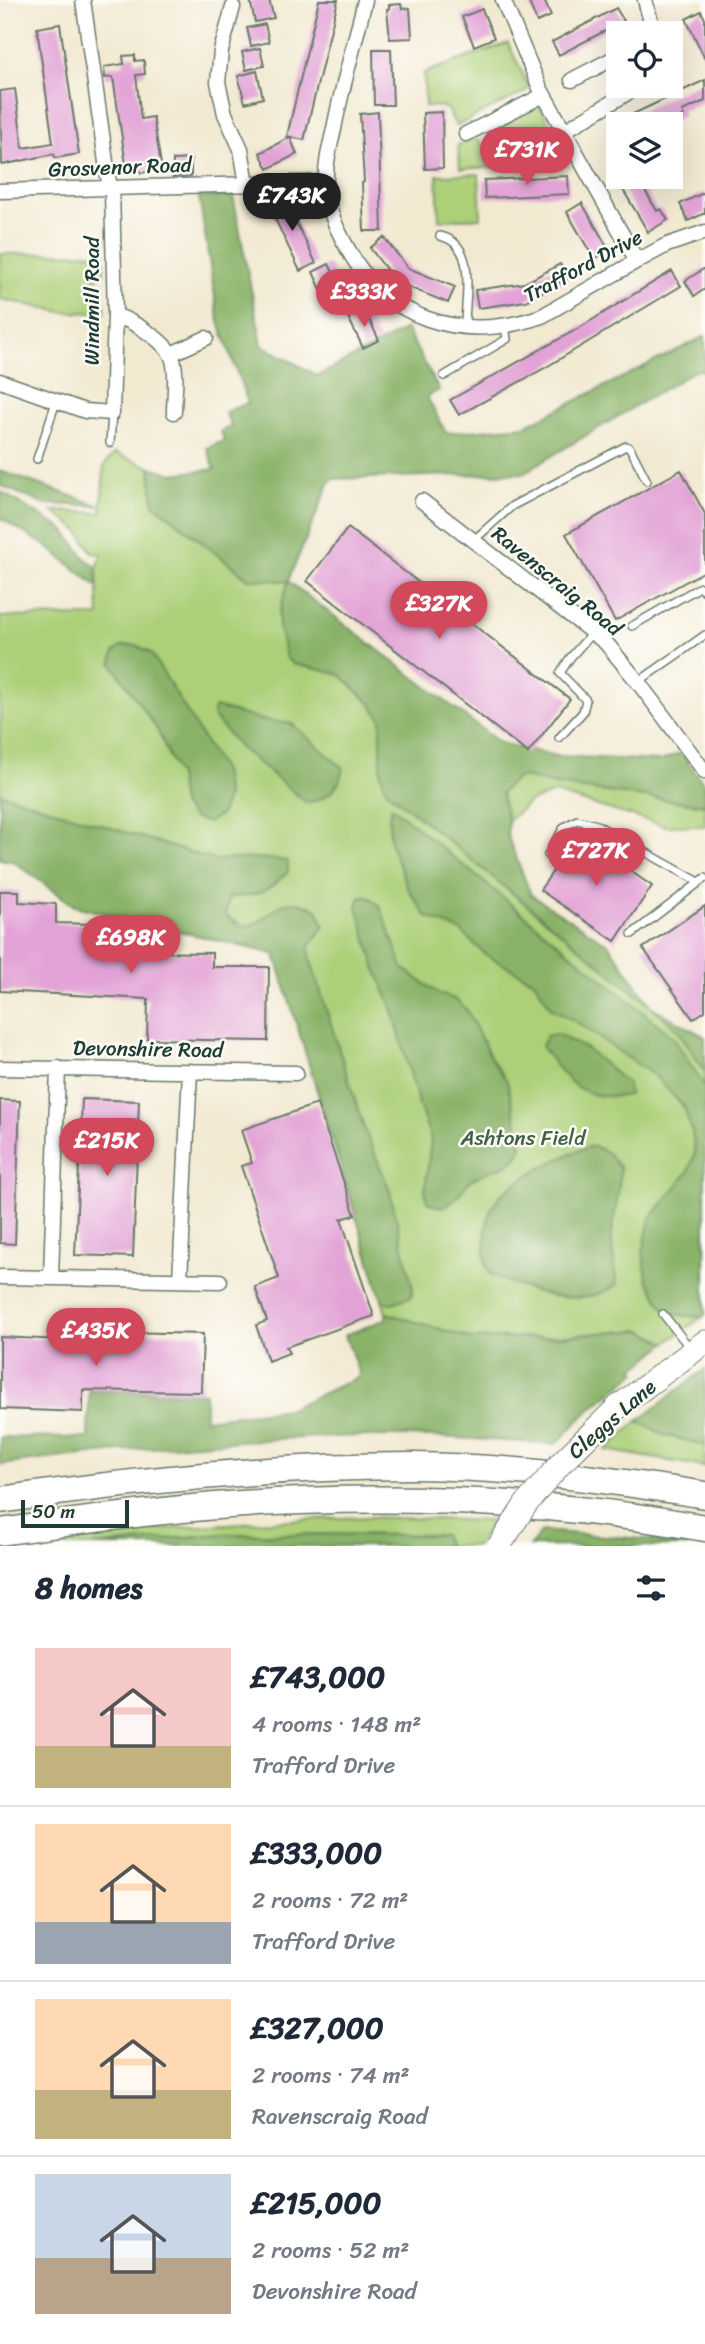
<!DOCTYPE html>
<meta charset="utf-8">
<style>
:root{--surface:#fff;--page:#f6f6f7;--text:#1f2937;--muted:#747a83;--line:#e0e1e3;--accent:#d1495b}
body{margin:0;font-family:Sriracha,sans-serif;background:var(--page);color:var(--text);height:100vh;display:flex;flex-direction:column;font-size:26px;white-space:nowrap}
*{box-sizing:border-box;margin:0}
p{font-size:23px;color:var(--muted)}
.icon{flex:none;width:38px;height:38px;fill:none;stroke:currentColor;stroke-width:2;stroke-linecap:round;stroke-linejoin:round}
.map{position:relative;height:1546px;overflow:hidden}
.drawer{display:flex;flex-direction:column;background:var(--surface);flex:1}
.drawer>*{flex:none}
.fabs{position:absolute;left:606px;top:21px;display:grid;gap:14px}
.fabs a{display:grid;place-items:center;width:77px;height:77px;border-radius:0px;background:var(--surface);box-shadow:0 7px 28px #0002;font-size:35px}
.scale{position:absolute;left:21px;bottom:18px;width:108px;box-sizing:border-box;padding-left:7px;border:4px solid #1f3d34;border-top:0;font-size:19px;line-height:24px;white-space:nowrap;color:#1f3d34;-webkit-text-stroke:5px #fdfcf7;paint-order:stroke}
.price{position:absolute;translate:-50% -60px;padding:0 16px;border-radius:24px;background:var(--accent);color:#fff;font-size:23px;line-height:46px;filter:drop-shadow(0 2px 4px #0008)}
.price::after{content:'';position:absolute;left:50%;top:42px;width:21px;height:16px;margin-left:-10px;background:inherit;clip-path:polygon(0 0,100% 0,50% 100%)}
.price.on{background:#222;color:#fff}
ul{padding:0;list-style:none}
li{display:flex;align-items:center;gap:21px;height:175px;padding:0 35px}
li+li{border-top:2px solid var(--line)}
li span{display:grid;place-items:center;flex:none;width:196px;height:140px;border-radius:0px;color:#555}
li>.icon{margin-inline-start:auto}
span .icon{width:84px;height:84px;fill:#fffc;stroke-width:1}
li b{font-size:30px}
h2{display:flex;justify-content:space-between;align-items:center;height:84px;padding:0 35px;font-size:30px}
.map>svg:first-child{display:block}
.green{fill:#accf78;stroke:#668656;stroke-width:2}
.forest{fill:#89b268;stroke:#54784e;stroke-width:2}
.building{fill:#e2a2d6}
.lines{fill:none;stroke-linecap:round;stroke-linejoin:round}
.service-casing{stroke:#69796b;stroke-width:10}
.minor-casing{stroke:#69796b;stroke-width:17}
.primary-casing{stroke:#69796b;stroke-width:25}
.motorway-casing{stroke:#69796b;stroke-width:29}
.service{stroke:#fff;stroke-width:7}
.minor{stroke:#fff;stroke-width:14}
.primary{stroke:#fff;stroke-width:23}
.motorway{stroke:#fff;stroke-width:26}
.primary-bridge-casing{stroke:#69796b;stroke-width:25;stroke-linecap:butt}
.primary-bridge{stroke:#fff;stroke-width:23}
.labels{text-anchor:middle;stroke-width:5;stroke-linejoin:round;paint-order:stroke}
.street-label{font-size:21px;fill:#1f3d34;stroke:#fdfcf7}
.park-label{font-size:21px;fill:#426245;stroke:#fdfcf7}
</style>
<div class="map">
<svg width="705" height="1546" viewBox="0 0 705 1546">
<rect width="100%" height="100%" fill="#fdfcf7"/>
<filter id="ink" filterUnits="userSpaceOnUse"><feTurbulence type="fractalNoise" baseFrequency=".0143" numOctaves="2"/><feDisplacementMap in="SourceGraphic" scale="14" xChannelSelector="R" yChannelSelector="G"/><feConvolveMatrix kernelMatrix="1 2 1 2 8 2 1 2 1" color-interpolation-filters="sRGB"/></filter>
<filter id="wash" filterUnits="userSpaceOnUse"><feTurbulence type="fractalNoise" baseFrequency=".00686" numOctaves="4" result="noise"/><feDisplacementMap in="SourceGraphic" scale="28" xChannelSelector="R" yChannelSelector="G"/><feGaussianBlur stdDeviation="1.57" result="paint"/><feColorMatrix in="noise" values="0 0 0 0 0 0 0 0 0 0 0 0 0 0 0 0 0 1.4 0 .05"/><feComposite in="paint" operator="in"/></filter>
<g filter="url(#wash)">
<rect width="100%" height="100%" fill="#f2e9d1"/>
<path class="green" d="M 508,43 L 529,87 L 525,92 L 456,126 L 447,109 L 440,106 L 425,107 L 424,73 Z
M 535,106 L 540,107 L 570,159 L 567,163 L 460,169 L 458,145 L 471,139 L 479,140 L 483,147 L 496,142 L 493,134 L 494,127 Z
M 479,174 L 481,218 L 439,220 L 437,175 Z
M 104,253 L 104,273 L 94,280 L 94,301 L 105,307 L 105,313 L 62,312 L 0,299 L 0,254 Z
M 115,453 L 150,467 L 154,504 L 248,579 L 288,581 L 501,792 L 515,779 L 525,777 L 555,785 L 705,805 L 705,826 L 666,826 L 554,793 L 529,802 L 508,821 L 507,835 L 531,895 L 608,944 L 652,1007 L 705,1037 L 705,1315 L 666,1343 L 642,1330 L 546,1337 L 473,1339 L 386,1313 L 275,954 L 75,906 L 13,861 L 0,859 L 0,617 L 99,616 L 97,568 L 102,554 L 93,553 L 78,530 L 52,511 L 101,513 L 104,466 Z
M 638,1421 L 664,1435 L 705,1445 L 705,1467 L 606,1450 Z
M 369,1517 L 492,1521 L 477,1546 L 448,1546 L 443,1535 L 221,1534 L 93,1546 L 56,1546 L 57,1541 C 161,1527 264,1520 369,1517 Z"/>
<path class="forest" d="M 233,196 L 262,345 L 318,376 L 406,329 L 439,390 L 427,397 L 446,433 L 525,426 L 705,336 L 705,371 L 696,370 L 523,473 L 331,479 L 288,581 L 500,743 L 556,756 L 661,761 L 681,753 L 705,785 L 705,805 L 555,785 L 525,777 L 515,779 L 501,793 L 508,821 L 507,835 L 531,895 L 608,944 L 652,1007 L 705,1037 L 705,1072 L 678,1030 L 652,1007 L 387,791 L 381,775 L 381,719 L 371,704 L 339,674 L 293,664 L 286,658 L 279,626 L 279,614 L 288,581 L 249,579 L 154,504 L 150,467 L 173,474 L 215,469 L 207,448 L 224,441 L 221,431 L 231,427 L 225,412 L 248,403 L 219,322 L 199,197 Z
M 0,471 L 101,506 L 43,504 L 0,485 Z
M 0,491 L 64,530 L 85,558 L 97,568 L 97,586 L 46,546 L 0,518 Z
M 136,645 L 151,653 L 223,771 L 227,797 L 221,814 L 208,823 L 193,818 L 182,805 L 178,776 L 157,729 L 112,664 L 114,652 L 122,646 Z
M 215,707 L 263,720 L 292,724 L 344,769 C 337,791 329,797 307,803 L 239,747 L 214,717 L 213,711 Z
M 0,793 L 214,860 L 260,858 L 288,861 L 288,872 C 266,893 259,896 229,897 L 225,914 C 258,947 267,900 295,902 C 302,903 311,907 317,909 L 324,926 L 309,946 L 310,958 L 364,1128 L 389,1188 L 413,1289 L 411,1297 L 389,1304 L 382,1300 L 275,954 L 75,906 L 13,861 L 0,859 Z
M 392,807 L 673,1037 L 705,1087 L 705,1315 L 702,1317 L 677,1315 L 664,1309 L 647,1279 L 643,1252 L 650,1219 L 688,1172 L 695,1153 L 692,1131 L 684,1107 L 656,1077 L 576,1022 L 551,1008 L 534,981 L 486,955 L 461,931 L 427,917 L 408,889 L 390,842 L 389,817 Z
M 360,897 L 369,897 L 380,906 L 403,968 L 439,994 L 455,999 L 467,1010 L 492,1060 L 507,1081 L 522,1146 C 514,1172 489,1166 470,1181 C 462,1188 458,1200 448,1205 C 440,1209 434,1205 427,1202 L 425,1191 L 431,1139 L 418,1102 L 392,1007 L 375,967 L 357,907 Z
M 557,1034 L 587,1049 L 628,1084 L 629,1095 C 581,1103 567,1081 542,1047 L 546,1036 Z
M 594,1146 L 608,1153 L 620,1168 L 619,1186 L 611,1240 L 617,1285 C 576,1312 530,1291 490,1274 C 484,1265 485,1254 485,1243 C 485,1226 488,1210 499,1197 C 513,1181 573,1149 594,1146 Z
M 386,1313 L 473,1339 L 546,1337 L 642,1330 L 666,1343 L 634,1369 L 637,1372 L 588,1411 L 556,1444 C 502,1441 446,1436 392,1436 C 260,1436 130,1448 0,1465 L 0,1437 L 88,1438 L 89,1391 L 205,1393 L 205,1419 L 289,1409 L 360,1376 L 345,1335 L 386,1319 Z
M 705,1369 L 705,1445 L 664,1435 L 638,1421 Z
M 542,1531 L 654,1540 L 687,1546 L 530,1546 Z
M 221,1534 L 443,1535 L 448,1546 L 93,1546 Z"/>
<g id="blocks">
<path class="building" d="M 250,0 L 269,0 L 274,18 L 255,22 Z
M 319,0 L 338,0 L 304,140 L 287,136 Z
M 528,0 L 544,0 L 551,16 L 537,22 Z
M 401,4 L 402,9 L 410,8 L 412,38 L 390,39 L 387,9 L 389,9 L 389,5 Z
M 616,8 L 624,21 L 559,55 L 552,42 Z
M 482,9 L 494,38 L 474,46 L 462,17 Z
M 701,11 L 705,19 L 705,59 L 686,19 Z
M 60,24 L 79,154 L 55,158 L 54,154 L 2,165 L 0,91 L 15,89 L 23,148 L 53,143 L 37,28 Z
M 265,24 L 269,42 L 251,46 L 247,28 Z
M 260,48 L 264,66 L 246,70 L 242,52 Z
M 373,49 L 391,49 L 393,105 L 374,105 Z
M 135,55 L 135,61 L 144,60 L 145,74 L 136,75 L 141,119 L 153,117 L 162,170 L 141,173 L 140,170 L 127,172 L 113,77 L 105,78 L 104,67 L 124,64 L 123,56 Z
M 257,71 L 263,98 L 245,103 L 238,76 Z
M 705,80 L 705,101 L 682,111 L 684,116 L 666,124 L 638,124 L 633,114 Z
M 378,112 L 382,231 L 364,231 L 362,183 L 364,182 L 360,114 Z
M 442,112 L 443,168 L 425,169 L 423,113 Z
M 290,137 L 297,154 L 268,169 L 260,153 Z
M 191,159 L 191,176 L 173,177 L 173,160 Z
M 568,176 L 569,194 L 485,198 L 484,180 Z
M 630,177 L 637,177 L 657,211 L 661,209 L 668,220 L 648,232 L 619,183 Z
M 705,192 L 705,213 L 688,221 L 680,204 Z
M 283,195 L 316,263 L 300,271 L 267,202 Z
M 582,203 L 609,250 L 594,259 L 567,212 Z
M 384,237 L 408,268 L 455,287 L 448,303 L 396,282 L 370,248 Z
M 329,264 L 350,309 L 333,316 L 313,272 Z
M 560,264 L 568,278 L 526,301 L 478,308 L 475,290 L 525,283 Z
M 705,268 L 705,289 L 694,296 L 685,281 Z
M 672,271 L 681,286 L 543,369 L 459,415 L 450,400 L 579,328 Z
M 364,309 L 379,340 L 363,348 L 348,317 Z
M 681,470 L 705,514 L 705,571 L 615,621 L 566,534 Z
M 348,528 L 570,699 L 528,753 L 307,581 Z
M 578,835 L 652,886 L 615,941 L 540,890 Z
M 0,891 L 19,891 L 19,902 L 56,904 L 56,923 L 95,924 L 133,932 L 132,952 L 212,953 L 212,967 L 269,967 L 268,1041 L 147,1039 L 148,999 L 0,991 Z
M 705,906 L 705,1011 L 693,1019 L 643,948 Z
M 82,1099 L 139,1101 L 133,1257 L 75,1255 Z
M 0,1100 L 20,1101 L 15,1244 L 0,1243 Z
M 317,1104 L 355,1215 L 341,1219 L 374,1316 L 286,1347 L 289,1353 L 268,1361 L 256,1325 L 267,1321 L 255,1287 L 279,1278 L 241,1166 L 252,1163 L 241,1130 Z
M 85,1331 L 203,1334 L 201,1392 L 83,1390 L 83,1412 L 0,1409 L 0,1337 L 84,1341 Z"/>
</g>
</g>
<g filter="url(#ink)">
<use href="#blocks" fill-opacity="0" stroke="#69796b" stroke-width="2"/>
<g class="lines">
<defs>
<path id="service" d="M 440,236 C 478,244 465,296 465,326
M 444,376 L 507,339 L 505,326
M 110,443 L 112,413
M 37,459 L 56,402
M 474,540 L 512,506 L 626,446 L 630,448 L 647,481
M 632,626 L 700,587 L 705,591
M 638,682 L 705,635
M 559,738 L 583,712 L 586,700 L 560,673 L 570,658 L 592,633
M 548,855 L 564,827 L 577,820 L 597,825 L 699,882
M 632,934 L 705,878
M 663,1314 L 690,1348"/>
<path id="minor" d="M 83,0 L 110,190
M 365,0 C 355,43 342,86 334,129 C 330,146 325,164 326,182 C 326,204 334,223 344,242 C 383,320 461,344 542,316 L 637,261 L 667,245 L 705,232
M 503,0 L 540,88 L 637,261
M 645,0 L 654,33
M 233,7 L 221,51 L 218,82 L 225,114 L 241,149 L 247,184
M 670,70 L 673,70
M 572,80 L 618,56
M 564,131 L 639,86
M 466,134 L 544,95
M 0,191 L 326,182
M 115,315 C 132,321 165,340 172,357 C 178,372 174,396 174,412
M 171,354 L 206,338
M 0,381 L 85,411 L 112,413 L 115,315 L 112,190
M 422,501 L 606,643 L 638,682 L 705,772
M 0,1068 L 296,1073
M 0,1277 L 220,1281
M 51,1277 L 58,1068
M 180,1280 L 190,1071"/>
<path id="primary" d="M 618,1407 L 705,1342"/>
<path id="motorway" d="M 0,1500 C 137,1480 275,1466 414,1466 C 511,1467 609,1479 705,1495
M 0,1532 C 100,1518 201,1504 302,1501 C 437,1496 572,1504 705,1528"/>
</defs>
<use href="#service" class="service-casing"/>
<use href="#minor" class="minor-casing"/>
<use href="#primary" class="primary-casing"/>
<use href="#motorway" class="motorway-casing"/>
<use href="#service" class="service"/>
<use href="#minor" class="minor"/>
<use href="#primary" class="primary"/>
<use href="#motorway" class="motorway"/>
<defs>
<path id="primary-bridge" d="M 499,1546 L 526,1504 L 561,1463 L 618,1407"/>
</defs>
<use href="#primary-bridge" class="primary-bridge-casing"/>
<use href="#primary-bridge" class="primary-bridge"/>
</g>
</g>
<g class="labels">
<g class="street-label">
<text transform="translate(120 167) rotate(-2)" y="7">Grosvenor Road</text>
<text transform="translate(583 266) rotate(-28)" y="7">Trafford Drive</text>
<text transform="translate(92 301) rotate(-90)" y="7">Windmill Road</text>
<text transform="translate(557 581) rotate(39)" y="7">Ravenscraig Road</text>
<text transform="translate(148 1049) rotate(1)" y="7">Devonshire Road</text>
<text transform="translate(612 1419) rotate(-41)" y="7">Cleggs Lane</text>
</g>
<g class="park-label">
<text x="523" y="1145">Ashtons Field</text>
</g>
</g>
</svg>
<div class="fabs">
<a><svg class="icon" aria-label="locate" viewBox="0 0 24 24"><circle cx="12" cy="12" r="6"/><path d="M12 2v4M12 18v4M2 12h4M18 12h4"/></svg></a>
<a><svg class="icon" aria-label="layers" viewBox="0 0 24 24"><path d="M12 4l9 5-9 5-9-5zM3 14l9 5 9-5"/></svg></a>
</div>
<div class="scale">50 m</div>
<b class="price" style="left:527px;top:187px">£731K</b>
<b class="price on" style="left:292px;top:233px">£743K</b>
<b class="price" style="left:364px;top:329px">£333K</b>
<b class="price" style="left:439px;top:641px">£327K</b>
<b class="price" style="left:596px;top:888px">£727K</b>
<b class="price" style="left:131px;top:975px">£698K</b>
<b class="price" style="left:107px;top:1178px">£215K</b>
<b class="price" style="left:96px;top:1368px">£435K</b>
</div>
<section class="drawer">
<h2>8 homes<svg class="icon" aria-label="filters" viewBox="0 0 24 24"><path d="M4 7h16M4 17h16"/><circle cx="9" cy="7" r="2"/><circle cx="15" cy="17" r="2"/></svg></h2>
<ul>
<li><span style="background:linear-gradient(#f6c9c9 70%,#c2b280 0)"><svg class="icon" aria-label="home" viewBox="0 0 24 24"><path d="M3 11l9-7 9 7M6 9v11h12V9"/></svg></span><div><b>£743,000</b><p>4 rooms · 148 m²</p><p>Trafford Drive</p></div></li>
<li><span style="background:linear-gradient(#ffd9b3 70%,#9aa5b1 0)"><svg class="icon" aria-label="home" viewBox="0 0 24 24"><path d="M3 11l9-7 9 7M6 9v11h12V9"/></svg></span><div><b>£333,000</b><p>2 rooms · 72 m²</p><p>Trafford Drive</p></div></li>
<li><span style="background:linear-gradient(#ffd9b3 65%,#c2b280 0)"><svg class="icon" aria-label="home" viewBox="0 0 24 24"><path d="M3 11l9-7 9 7M6 9v11h12V9"/></svg></span><div><b>£327,000</b><p>2 rooms · 74 m²</p><p>Ravenscraig Road</p></div></li>
<li><span style="background:linear-gradient(#c9d6e8 60%,#b9a48a 0)"><svg class="icon" aria-label="home" viewBox="0 0 24 24"><path d="M3 11l9-7 9 7M6 9v11h12V9"/></svg></span><div><b>£215,000</b><p>2 rooms · 52 m²</p><p>Devonshire Road</p></div></li>
</ul>
</section>
